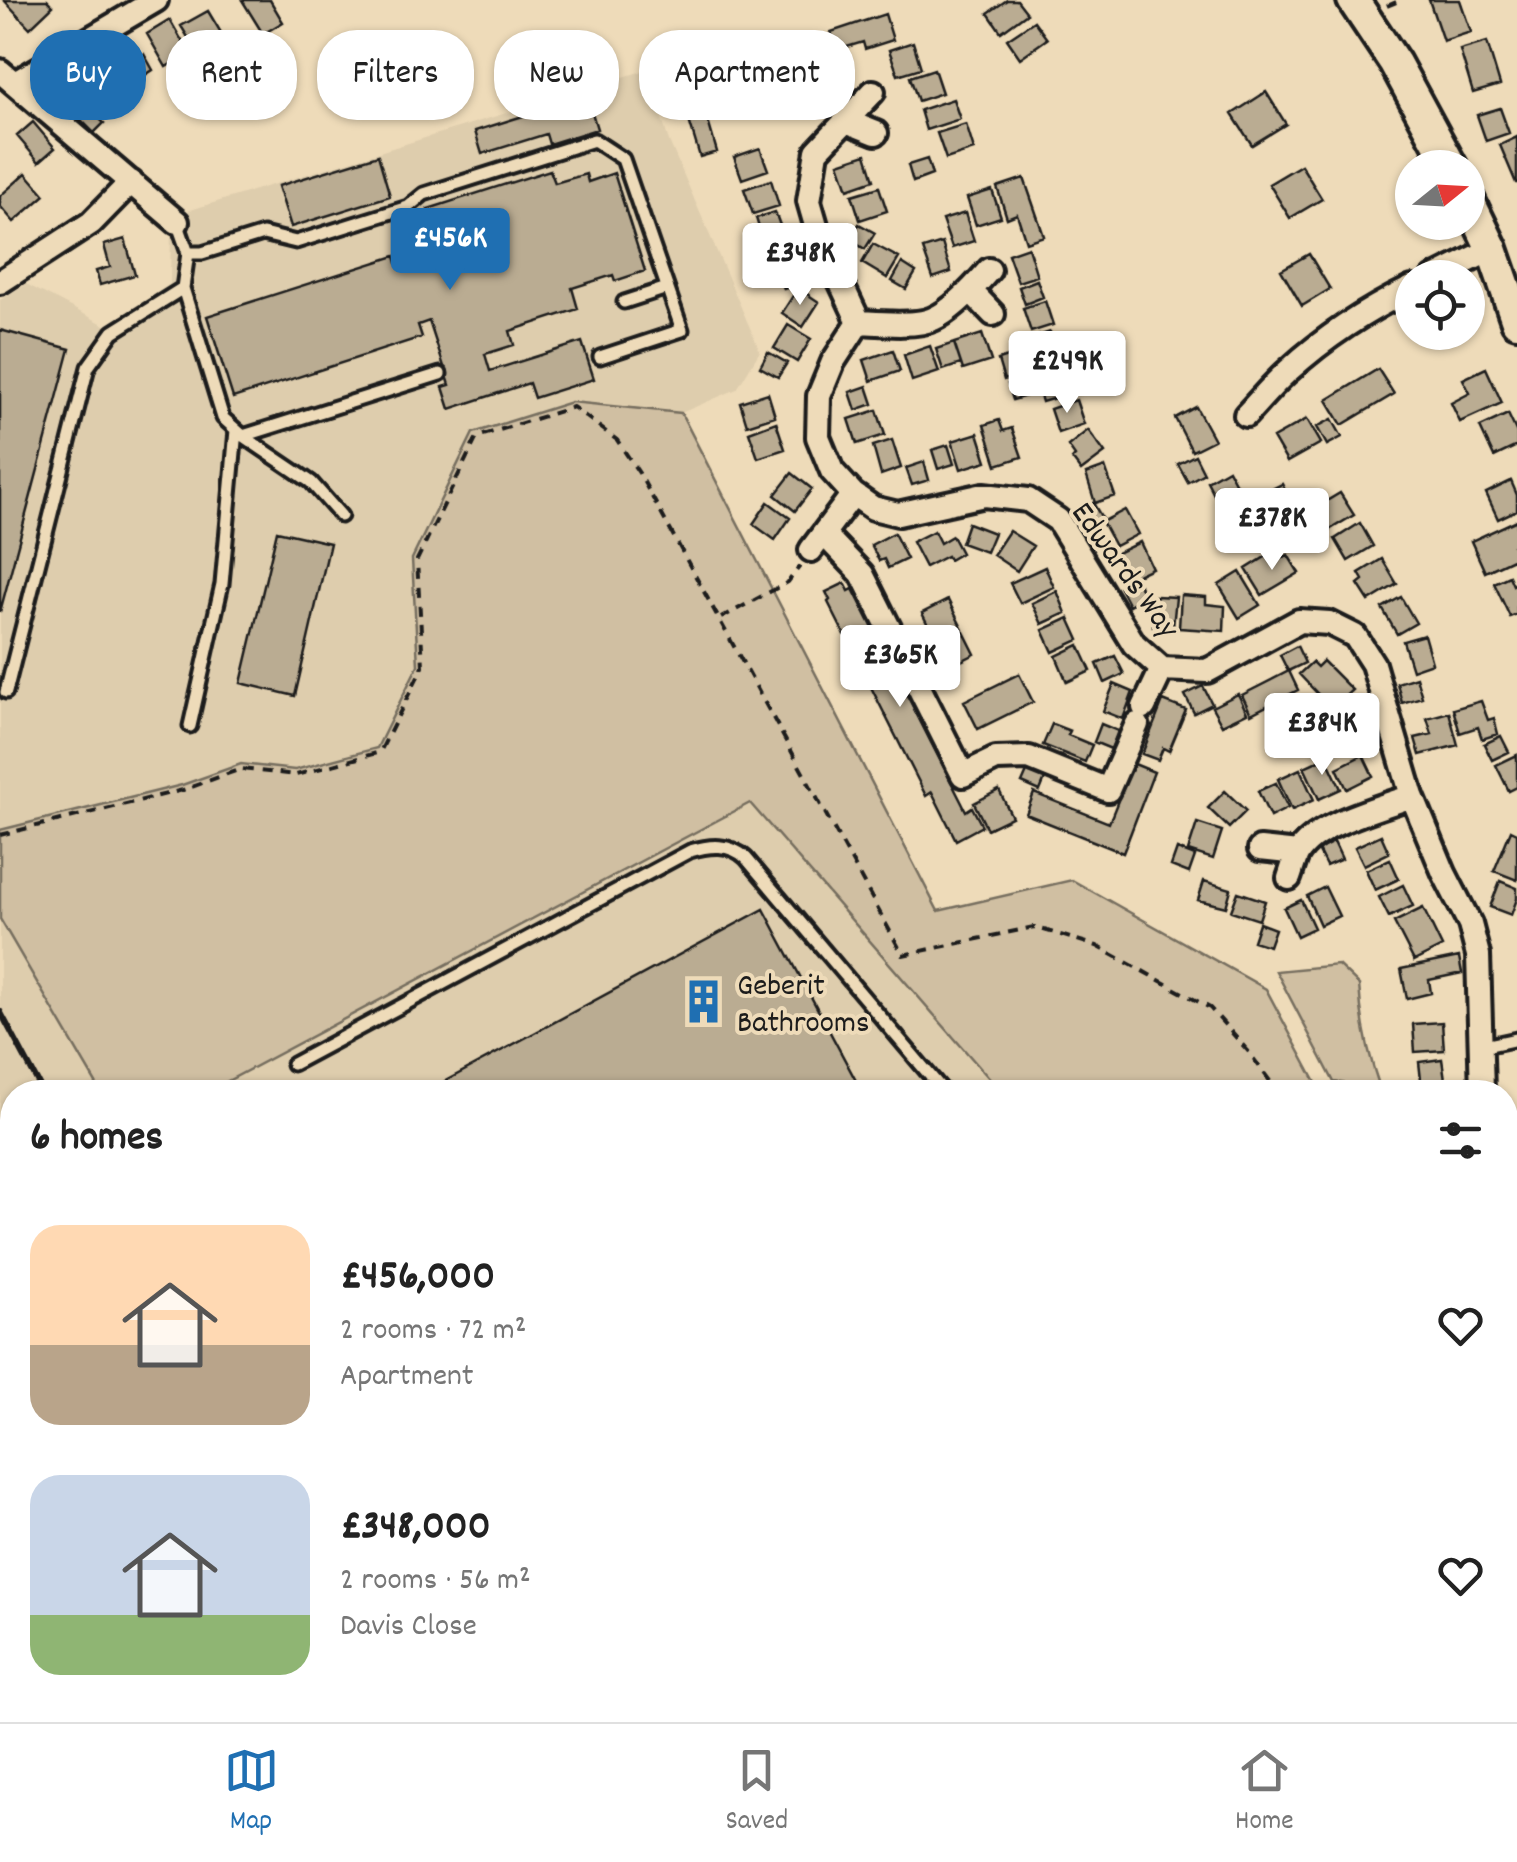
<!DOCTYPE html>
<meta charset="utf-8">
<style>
:root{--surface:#fff;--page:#f2f2f2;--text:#222;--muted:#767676;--line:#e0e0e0;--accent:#1f6fb2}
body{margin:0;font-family:Dekko,sans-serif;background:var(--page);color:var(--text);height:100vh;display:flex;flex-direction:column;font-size:38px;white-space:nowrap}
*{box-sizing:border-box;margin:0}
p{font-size:32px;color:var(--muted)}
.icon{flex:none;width:55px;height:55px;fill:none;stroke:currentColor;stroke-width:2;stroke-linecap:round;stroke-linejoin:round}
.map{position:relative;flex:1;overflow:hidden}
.panel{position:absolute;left:0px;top:1080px;width:1518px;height:642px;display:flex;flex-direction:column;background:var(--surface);border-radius:40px 40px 0 0;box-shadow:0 2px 8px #0004}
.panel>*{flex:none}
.guide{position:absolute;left:30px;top:30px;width:1000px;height:90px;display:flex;gap:20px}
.needle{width:65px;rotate:72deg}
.tools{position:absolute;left:1395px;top:150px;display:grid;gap:20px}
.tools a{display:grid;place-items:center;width:90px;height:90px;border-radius:50%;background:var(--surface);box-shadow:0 2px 8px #0004;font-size:50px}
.price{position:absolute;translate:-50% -85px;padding:0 22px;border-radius:10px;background:#fff;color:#222;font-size:32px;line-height:65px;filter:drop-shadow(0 2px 5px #0008)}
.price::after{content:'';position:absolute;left:50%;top:60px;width:30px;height:22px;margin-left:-15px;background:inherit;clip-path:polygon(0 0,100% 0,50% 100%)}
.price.selected{background:var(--accent);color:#fff}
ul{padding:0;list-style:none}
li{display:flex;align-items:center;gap:30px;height:250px;padding:0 30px}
li span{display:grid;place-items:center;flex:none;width:280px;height:200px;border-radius:30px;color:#555}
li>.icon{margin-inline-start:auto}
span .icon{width:120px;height:120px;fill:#fffc;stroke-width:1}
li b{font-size:42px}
h2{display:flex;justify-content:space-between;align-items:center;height:120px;padding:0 30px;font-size:42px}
.pill{padding:0 35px;border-radius:40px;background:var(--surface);box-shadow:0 2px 8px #0004;font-size:35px;line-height:90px}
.pill.selected{background:var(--accent);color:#fff}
.menu{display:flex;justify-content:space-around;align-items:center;height:140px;border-top:2px solid var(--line);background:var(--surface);font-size:28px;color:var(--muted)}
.menu a{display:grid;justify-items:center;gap:5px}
.menu .selected{color:var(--accent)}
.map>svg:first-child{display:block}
.built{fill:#decdad}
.green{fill:#d0bfa2;stroke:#766e5f;stroke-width:2.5}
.building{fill:#baac92;stroke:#1c1c1c;stroke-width:2.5}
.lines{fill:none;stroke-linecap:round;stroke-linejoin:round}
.service-casing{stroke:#1c1c1c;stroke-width:19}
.minor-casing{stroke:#1c1c1c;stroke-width:30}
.secondary-casing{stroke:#1c1c1c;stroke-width:38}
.path{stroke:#1c1c1c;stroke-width:4;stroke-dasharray:10 8;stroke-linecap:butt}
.service{stroke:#eedbb9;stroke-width:11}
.minor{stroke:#eedbb9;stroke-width:22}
.secondary{stroke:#eedbb9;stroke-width:30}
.rail{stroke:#1c1c1c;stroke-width:6}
.labels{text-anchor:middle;stroke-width:8;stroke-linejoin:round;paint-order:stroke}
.street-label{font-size:32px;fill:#1c1c1c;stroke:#eedbb9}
.poi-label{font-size:32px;fill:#1c1c1c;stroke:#eedbb9;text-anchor:start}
</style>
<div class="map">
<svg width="1517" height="1722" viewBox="0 0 1517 1722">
<rect width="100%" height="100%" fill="#eedbb9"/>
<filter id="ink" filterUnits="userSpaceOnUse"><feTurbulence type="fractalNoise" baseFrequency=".01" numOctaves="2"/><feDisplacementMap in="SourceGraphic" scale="20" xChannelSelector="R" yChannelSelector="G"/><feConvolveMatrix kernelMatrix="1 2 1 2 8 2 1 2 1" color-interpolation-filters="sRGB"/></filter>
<g filter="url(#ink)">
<path class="built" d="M 646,70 L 669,141 L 760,351 L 737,389 L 681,413 L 571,402 L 412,559 L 418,665 L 377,748 L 295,770 L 240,764 L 182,785 L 0,830 L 0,300 L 26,284 L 107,326 L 170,284 L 171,231 L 184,212 Z
M 750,802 L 999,1092 L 207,1092 Z
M 0,919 L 101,1092 L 12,1092 L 12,1152 L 0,1127 Z
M 303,1710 L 449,1710 L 455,1722 L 309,1722 Z"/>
<path class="green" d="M 571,402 L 681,413 L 938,911 L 1072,880 L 1266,989 L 1321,1092 L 1001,1092 L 750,803 L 207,1092 L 101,1092 L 0,919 L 0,830 L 182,785 L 241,764 L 295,770 L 377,748 L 418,665 L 412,559 L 473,433 Z
M 1338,965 L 1359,985 C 1361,1021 1368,1054 1380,1088 L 1334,1082 L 1276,971 Z
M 0,1127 L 12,1152 L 12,1440 L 0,1402 Z
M 96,1710 L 303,1710 L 309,1722 L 100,1722 Z"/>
<path class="building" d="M 4,0 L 47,0 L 53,6 L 30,28 Z
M 242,0 L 270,0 L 283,22 L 263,34 Z
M 1007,0 L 1017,0 L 1027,13 L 1001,32 L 988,13 Z
M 1429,0 L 1460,0 L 1471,32 L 1443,41 Z
M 208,11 L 223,36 L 197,52 L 181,26 Z
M 885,14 L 893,40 L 865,49 L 863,42 L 837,50 L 831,32 Z
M 170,20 L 189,53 L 166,67 L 147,34 Z
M 1034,21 L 1047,39 L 1020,58 L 1007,39 Z
M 913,42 L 921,68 L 898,75 L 889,50 Z
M 1487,42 L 1500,85 L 1473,93 L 1460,50 Z
M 833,51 L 843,80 L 816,88 L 807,59 Z
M 144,54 L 153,70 L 139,79 L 130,63 Z
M 799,59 L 810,94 L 787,102 L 776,67 Z
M 75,69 L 101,93 L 87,107 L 104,123 L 94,133 L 53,92 Z
M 768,69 L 779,103 L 757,110 L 746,76 Z
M 934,69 L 942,93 L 918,101 L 910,77 Z
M 740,80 L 748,106 L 723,114 L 715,88 Z
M 707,90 L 716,118 L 708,121 L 717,152 L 700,157 L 682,97 Z
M 1266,92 L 1286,124 L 1252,145 L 1232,114 Z
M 587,96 L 597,129 L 549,144 L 546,134 L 482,154 L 475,131 Z
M 953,99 L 960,119 L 926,130 L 920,110 Z
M 1500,108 L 1509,133 L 1486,141 L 1477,115 Z
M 33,122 L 55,148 L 39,162 L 17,136 Z
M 966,124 L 974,150 L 946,159 L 937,133 Z
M 1517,137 L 1517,183 L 1516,183 L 1500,145 Z
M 760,148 L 768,170 L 742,179 L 734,157 Z
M 866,154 L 874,180 L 848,189 L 839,163 Z
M 378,155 L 390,196 L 291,227 L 278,186 Z
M 927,159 L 932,175 L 913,182 L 908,165 Z
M 1301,165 L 1322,199 L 1290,218 L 1269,184 Z
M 550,170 L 555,183 L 586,174 L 588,182 L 614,173 L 645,271 L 615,281 L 613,275 L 572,288 L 578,309 L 510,331 L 514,345 L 485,354 L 490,371 L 582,342 L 594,379 L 534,398 L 529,383 L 450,409 L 443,387 L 450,385 L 429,321 L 418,325 L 422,337 L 233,398 L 207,316 L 395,256 L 397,263 L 442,252 L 428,209 Z
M 26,173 L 45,195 L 14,222 L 0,206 L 0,196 Z
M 1024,178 L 1044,236 L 1026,242 L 1017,214 L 1007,218 L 997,187 Z
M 771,180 L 779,206 L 753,214 L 744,189 Z
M 879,187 L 887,211 L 860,220 L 852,195 Z
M 992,190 L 1001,217 L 976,225 L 967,198 Z
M 775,212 L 781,228 L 761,234 L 756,218 Z
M 965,213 L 974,241 L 952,248 L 942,220 Z
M 859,224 L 875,233 L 865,249 L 850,240 Z
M 783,234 L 792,261 L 771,268 L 762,241 Z
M 125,239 L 135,275 L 100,285 L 96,271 L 110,267 L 104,245 Z
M 942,243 L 951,272 L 933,278 L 923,249 Z
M 873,244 L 899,258 L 887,278 L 862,263 Z
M 1028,247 L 1037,276 L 1018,282 L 1008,254 Z
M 1309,254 L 1330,289 L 1302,306 L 1281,270 Z
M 902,263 L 916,272 L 906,289 L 892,281 Z
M 796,267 L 802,283 L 784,289 L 779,272 Z
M 1037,280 L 1043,297 L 1025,304 L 1019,287 Z
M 798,288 L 819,302 L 803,327 L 782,313 Z
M 1045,301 L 1053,325 L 1031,332 L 1023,308 Z
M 788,325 L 811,339 L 797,362 L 774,348 Z
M 0,330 L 70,349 L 0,612 Z
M 1050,332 L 1060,361 L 1004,380 L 998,360 L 1026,351 L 1023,341 Z
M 982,334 L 991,361 L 963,370 L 954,343 Z
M 954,343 L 961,364 L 943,370 L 936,349 Z
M 930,346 L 939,372 L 912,381 L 904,355 Z
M 893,350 L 900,371 L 871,381 L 864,360 Z
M 768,352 L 787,363 L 778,377 L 760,367 Z
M 1061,367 L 1069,394 L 1042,402 L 1039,392 L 1013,400 L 1008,384 Z
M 1486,368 L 1502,403 L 1460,422 L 1451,403 L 1470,393 L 1463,379 Z
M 1378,369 L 1394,394 L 1342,425 L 1327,400 Z
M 867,386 L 873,404 L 856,410 L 850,392 Z
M 768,393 L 775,416 L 747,425 L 740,402 Z
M 1076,400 L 1084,424 L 1058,433 L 1050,409 Z
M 1196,407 L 1214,440 L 1192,451 L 1175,418 Z
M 877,410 L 885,435 L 857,444 L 849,419 Z
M 1508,414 L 1517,433 L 1517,446 L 1494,457 L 1480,427 Z
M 1307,419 L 1321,443 L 1287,462 L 1273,438 Z
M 1332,419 L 1342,437 L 1327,445 L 1317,427 Z
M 999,420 L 1003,431 L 1012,428 L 1022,457 L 997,465 L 984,425 Z
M 776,422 L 785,449 L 758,458 L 749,432 Z
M 1088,430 L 1105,453 L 1081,471 L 1072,459 L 1075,456 L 1068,446 Z
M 978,433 L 987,461 L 961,469 L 952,441 Z
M 892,440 L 901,468 L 881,475 L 873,446 Z
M 948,445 L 954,464 L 938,469 L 932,450 Z
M 1195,455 L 1204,473 L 1188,482 L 1178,464 Z
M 924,462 L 929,480 L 912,485 L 906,468 Z
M 1105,467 L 1115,496 L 1095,503 L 1086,474 Z
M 1228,469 L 1246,503 L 1224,514 L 1207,481 Z
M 792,473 L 812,489 L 795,511 L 775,495 Z
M 1511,481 L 1517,495 L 1517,510 L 1498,519 L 1486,493 Z
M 1282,484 L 1291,502 L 1275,511 L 1266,492 Z
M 1340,493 L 1354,515 L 1329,530 L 1315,508 Z
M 768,502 L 790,518 L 775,540 L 753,524 Z
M 1093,503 L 1102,518 L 1085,527 L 1077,512 Z
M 1125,510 L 1138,534 L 1115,546 L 1102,522 Z
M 1298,515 L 1308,530 L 1293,540 L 1283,524 Z
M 1517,520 L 1517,544 L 1513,546 L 1517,557 L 1485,572 L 1471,541 Z
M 968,523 L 994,533 L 986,552 L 961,543 Z
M 1360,523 L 1373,546 L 1348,561 L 1335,539 Z
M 277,531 L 330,543 L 295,696 L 241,683 Z
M 934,531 L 940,543 L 952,536 L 961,553 L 949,560 L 947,556 L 925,567 L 912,542 Z
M 1009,531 L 1033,546 L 1017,571 L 993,555 Z
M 894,533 L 907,559 L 888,568 L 884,559 L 879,561 L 871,545 Z
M 1140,542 L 1152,568 L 1129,579 L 1117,553 Z
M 1270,554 L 1275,562 L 1288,555 L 1299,573 L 1262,595 L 1246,569 Z
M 1382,559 L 1397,584 L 1369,601 L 1358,584 L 1363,580 L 1359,573 Z
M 1045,567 L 1054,587 L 1020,603 L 1010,583 Z
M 1240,572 L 1260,605 L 1239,618 L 1219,585 Z
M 1509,576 L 1513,585 L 1517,583 L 1517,614 L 1510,617 L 1494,583 Z
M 1136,579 L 1145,596 L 1129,605 L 1120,588 Z
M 845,583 L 849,591 L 853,589 L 966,811 L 972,807 L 982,826 L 956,840 L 932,792 L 926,796 L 828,602 L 830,600 L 826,592 Z
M 1057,591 L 1066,613 L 1042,624 L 1032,603 Z
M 1181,595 L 1206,597 L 1206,604 L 1225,606 L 1224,631 L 1179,628 Z
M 1155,596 L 1176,597 L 1173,627 L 1153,626 Z
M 1401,597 L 1416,623 L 1397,634 L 1382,608 Z
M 948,600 L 975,654 L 949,667 L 922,613 Z
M 1069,618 L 1079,640 L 1053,652 L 1043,630 Z
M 1424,635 L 1432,663 L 1412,670 L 1403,641 Z
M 1079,645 L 1091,671 L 1067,682 L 1056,656 Z
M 1297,646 L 1305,663 L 1288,671 L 1280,655 Z
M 1115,656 L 1124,674 L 1105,683 L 1097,664 Z
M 1323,661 L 1352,690 L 1332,709 L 1299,674 L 1312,662 L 1317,667 Z
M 1289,671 L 1298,690 L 1251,714 L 1242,695 Z
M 1019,674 L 1033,702 L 978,729 L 964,701 Z
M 1416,677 L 1422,697 L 1402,703 L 1397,683 Z
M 1114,684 L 1133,692 L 1123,719 L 1103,711 Z
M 1203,686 L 1212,704 L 1194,713 L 1185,695 Z
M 1238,694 L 1247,713 L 1222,725 L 1212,707 Z
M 1163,701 L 1186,710 L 1169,751 L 1163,748 L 1158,760 L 1142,754 Z
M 1481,701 L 1488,720 L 1494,718 L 1498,734 L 1482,739 L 1478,727 L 1460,733 L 1453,709 Z
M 1449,712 L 1458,745 L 1420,755 L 1415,738 L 1432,734 L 1427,718 Z
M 1369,713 L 1375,731 L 1357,737 L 1351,719 Z
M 1052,724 L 1070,731 L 1068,735 L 1092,745 L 1085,762 L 1043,745 Z
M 1101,724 L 1118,731 L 1111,749 L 1094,742 Z
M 1501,736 L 1509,752 L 1492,760 L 1484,744 Z
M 1363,755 L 1373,776 L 1347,789 L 1337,768 Z
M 1517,755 L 1517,787 L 1509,791 L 1496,765 Z
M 1326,757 L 1341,789 L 1319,799 L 1304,767 Z
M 1127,761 L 1154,772 L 1123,853 L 1026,814 L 1034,793 L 1109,823 L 1121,793 L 1116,791 Z
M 1029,767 L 1047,774 L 1040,791 L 1022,783 Z
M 1300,769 L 1314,800 L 1292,810 L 1278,779 Z
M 1276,783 L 1288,808 L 1270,817 L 1258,791 Z
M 999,790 L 1012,817 L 987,829 L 974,803 Z
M 1225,791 L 1246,811 L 1229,828 L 1208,808 Z
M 1197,823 L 1222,831 L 1213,859 L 1188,851 Z
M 1511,830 L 1517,833 L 1517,880 L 1494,871 Z
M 1381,835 L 1389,853 L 1364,865 L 1355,847 Z
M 1334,842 L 1342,859 L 1326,866 L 1318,850 Z
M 1177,849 L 1195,856 L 1189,873 L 1171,866 Z
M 1390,859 L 1399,879 L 1375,890 L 1366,870 Z
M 1204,881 L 1231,889 L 1226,907 L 1198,900 Z
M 1500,881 L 1517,888 L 1517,899 L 1511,915 L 1490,907 Z
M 1403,885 L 1413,906 L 1389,917 L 1379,897 Z
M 1325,887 L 1339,916 L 1320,925 L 1307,896 Z
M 1238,892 L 1265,901 L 1259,920 L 1231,911 Z
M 1301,900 L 1314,928 L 1297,936 L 1284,908 Z
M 1423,908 L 1442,947 L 1414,961 L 1394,922 Z
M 764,909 L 862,1092 L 425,1092 Z
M 1259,923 L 1275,929 L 1269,946 L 1253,941 Z
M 1459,957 L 1462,973 L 1429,980 L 1431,993 L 1407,999 L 1401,969 Z
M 1442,1022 L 1444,1050 L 1415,1052 L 1413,1024 Z
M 1442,1059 L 1446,1086 L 1422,1089 L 1419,1062 Z
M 1517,1281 L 1517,1314 L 1505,1316 L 1505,1283 Z
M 829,1710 L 869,1710 L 873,1718 L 866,1722 L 836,1722 Z
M 1068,1710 L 1108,1710 L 1114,1722 L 1075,1722 Z"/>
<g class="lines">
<defs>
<path id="service" d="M 188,253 L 202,253 L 263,234 L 296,242 L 408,207 L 424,194 L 594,140 L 623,159 L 682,330 L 600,357
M 183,288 L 223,418 L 243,436 L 311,482 L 341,516
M 624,302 L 667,288
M 243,436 L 440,374
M 6,692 L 88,367 L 113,332 L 183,288 L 188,253 L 177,222
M 190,726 L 222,584 L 236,430
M 1480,1047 L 1517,1039
M 293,1064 L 690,851 C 710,845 730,843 746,858 L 944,1092
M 1505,1409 L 1517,1408
M 1516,1497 L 1517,1497"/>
<path id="minor" d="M 0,71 L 177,222
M 15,83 L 156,0
M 846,121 L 876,133
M 1434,278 L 1492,249
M 0,282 L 91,223 L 131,182
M 971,291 L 993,314
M 859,322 L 833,362 L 819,396 L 818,437 L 832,471 L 853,494 L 873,508 L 898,514 L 984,495 L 1028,500 L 1058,520 L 1134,644 L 1162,669 L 1207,671 L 1299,621 L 1329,623 L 1355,636 L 1373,664 L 1412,796 L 1444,873 L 1470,924 L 1478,955 L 1482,1092
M 859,322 L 819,236 L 809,201 L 817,151 L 873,92
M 859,322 C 878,323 916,327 933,319 C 952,311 976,285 989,270
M 1246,415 C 1260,400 1274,383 1289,370 C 1325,337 1369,309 1412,288
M 824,534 L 862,574 L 963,775 L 996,759 L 1029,758 L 1108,790 L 1137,724
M 811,550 L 853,494
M 1144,707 L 1162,669
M 1260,849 L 1298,853
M 1289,878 C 1292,870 1294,861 1297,855 C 1314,824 1380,808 1412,796
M 1505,1158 L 1517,1174
M 614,1710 L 621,1722
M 1338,1710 L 1345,1722
M 1466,1710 L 1470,1718
M 950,1722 L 961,1710
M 1406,1722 L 1428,1710"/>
<path id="secondary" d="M 1353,0 L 1395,63 L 1452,168
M 1468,199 L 1492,249 L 1517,321"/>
</defs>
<use href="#service" class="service-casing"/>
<use href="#minor" class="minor-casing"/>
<use href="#secondary" class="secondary-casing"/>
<path class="path" d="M 1387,6 L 1401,0
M 721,618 L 788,582 L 800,566
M 0,835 L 183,790 L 241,769 L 296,775 L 380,752 L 423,666 L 417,560 L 477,437 L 573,407 L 617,440 L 639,473 L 903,955 L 1034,927 L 1097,946 L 1210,1008 L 1248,1051 L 1278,1092
M 1365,1086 L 1369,1092
M 1505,1369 L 1517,1367
M 0,1379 L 12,1413
M 121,1710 L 125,1722"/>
<use href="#service" class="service"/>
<use href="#minor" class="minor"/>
<use href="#secondary" class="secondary"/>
<path class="rail" d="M 0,1011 L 43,1092
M 354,1710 L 361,1722"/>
</g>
</g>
<defs>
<symbol id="building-bare" viewBox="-9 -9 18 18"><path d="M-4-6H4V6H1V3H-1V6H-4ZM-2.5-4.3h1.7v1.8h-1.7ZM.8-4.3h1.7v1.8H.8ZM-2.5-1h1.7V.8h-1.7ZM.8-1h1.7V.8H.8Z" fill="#1f6fb2" stroke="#eedbb9" stroke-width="2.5" paint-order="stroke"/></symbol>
</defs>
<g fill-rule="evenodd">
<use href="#building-bare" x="672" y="970" width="63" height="63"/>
</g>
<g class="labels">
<g class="street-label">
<text transform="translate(1127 569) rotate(54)" y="11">Edwards Way</text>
</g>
<g class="poi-label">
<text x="737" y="994">Geberit<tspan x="737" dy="37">Bathrooms</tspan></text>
</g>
</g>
</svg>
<div class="tools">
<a><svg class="needle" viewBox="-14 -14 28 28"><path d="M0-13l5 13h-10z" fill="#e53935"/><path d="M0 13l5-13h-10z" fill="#767676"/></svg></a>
<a><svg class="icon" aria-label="locate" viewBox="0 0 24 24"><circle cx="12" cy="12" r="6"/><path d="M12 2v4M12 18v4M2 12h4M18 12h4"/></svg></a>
</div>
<b class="price selected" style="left:450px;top:293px">£456K</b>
<b class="price" style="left:800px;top:308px">£348K</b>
<b class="price" style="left:1067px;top:416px">£249K</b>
<b class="price" style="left:1272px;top:573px">£378K</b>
<b class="price" style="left:900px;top:710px">£365K</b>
<b class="price" style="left:1322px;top:778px">£384K</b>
<div class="guide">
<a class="pill selected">Buy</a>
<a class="pill">Rent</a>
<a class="pill">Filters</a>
<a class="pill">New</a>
<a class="pill">Apartment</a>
</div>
<section class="panel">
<h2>6 homes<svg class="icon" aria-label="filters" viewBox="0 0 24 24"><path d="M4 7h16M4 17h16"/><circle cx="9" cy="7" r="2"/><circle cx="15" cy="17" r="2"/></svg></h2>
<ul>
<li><span style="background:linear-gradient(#ffd9b3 60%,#b9a48a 0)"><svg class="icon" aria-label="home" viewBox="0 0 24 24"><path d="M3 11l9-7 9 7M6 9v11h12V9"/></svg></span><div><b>£456,000</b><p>2 rooms · 72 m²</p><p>Apartment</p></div><svg class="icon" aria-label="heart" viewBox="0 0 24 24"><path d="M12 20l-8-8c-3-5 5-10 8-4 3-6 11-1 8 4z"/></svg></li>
<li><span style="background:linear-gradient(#c9d6e8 70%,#8fb573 0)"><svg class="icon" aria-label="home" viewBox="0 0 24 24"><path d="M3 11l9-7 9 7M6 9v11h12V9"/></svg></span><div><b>£348,000</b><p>2 rooms · 56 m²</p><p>Davis Close</p></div><svg class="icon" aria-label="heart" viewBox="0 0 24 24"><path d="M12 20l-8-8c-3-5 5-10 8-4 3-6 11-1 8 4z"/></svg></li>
</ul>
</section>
</div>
<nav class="menu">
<a class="selected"><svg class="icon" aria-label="map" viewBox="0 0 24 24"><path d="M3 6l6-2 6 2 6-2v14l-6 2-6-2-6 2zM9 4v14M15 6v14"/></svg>Map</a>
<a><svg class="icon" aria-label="saved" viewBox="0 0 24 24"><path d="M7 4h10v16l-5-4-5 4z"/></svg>Saved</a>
<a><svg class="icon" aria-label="home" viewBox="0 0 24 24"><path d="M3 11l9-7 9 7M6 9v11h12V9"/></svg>Home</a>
</nav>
